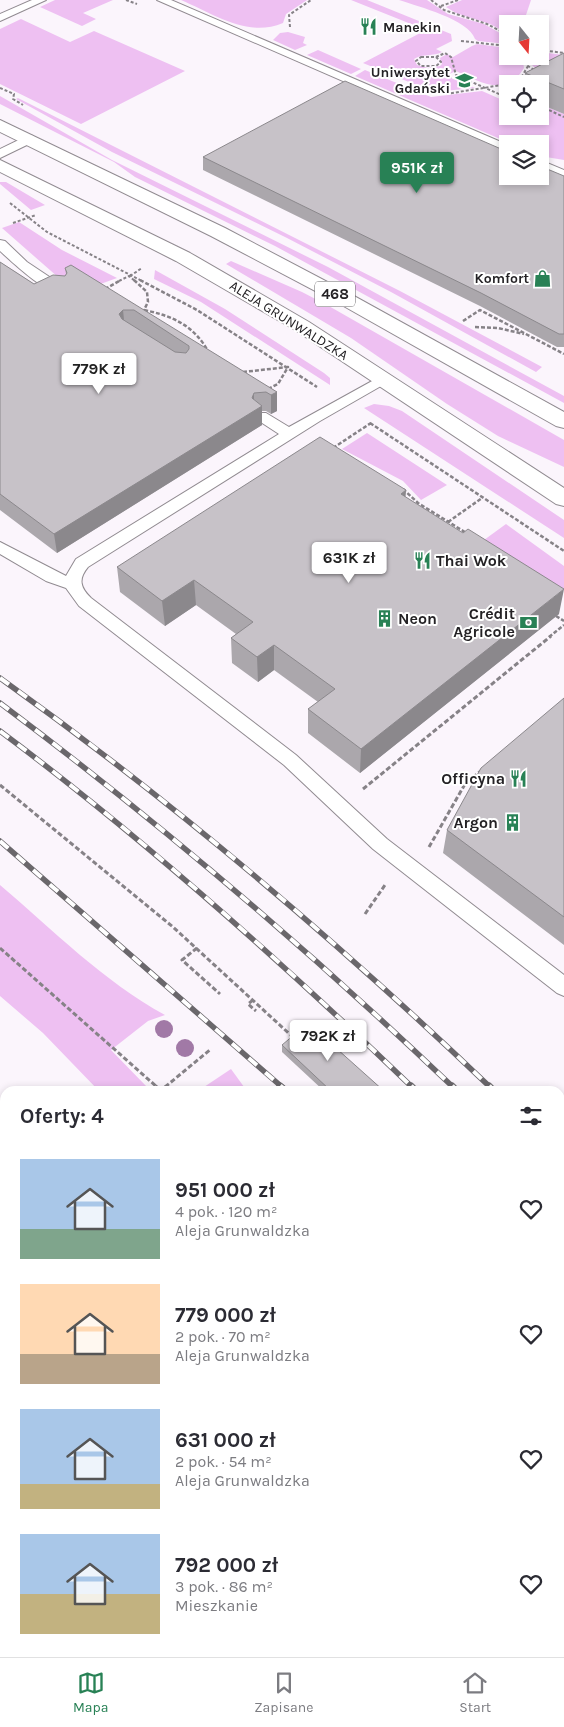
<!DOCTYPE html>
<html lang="pl">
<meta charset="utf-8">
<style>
:root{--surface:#fff;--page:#f2f2f3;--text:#2b2b33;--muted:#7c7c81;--line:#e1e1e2;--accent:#288155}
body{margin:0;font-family:Karla,sans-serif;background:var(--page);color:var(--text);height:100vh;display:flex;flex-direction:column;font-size:19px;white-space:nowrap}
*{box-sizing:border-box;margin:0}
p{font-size:16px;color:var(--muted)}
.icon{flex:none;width:28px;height:28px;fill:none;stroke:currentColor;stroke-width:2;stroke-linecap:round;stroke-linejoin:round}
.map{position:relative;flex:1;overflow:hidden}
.panel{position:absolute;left:0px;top:1086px;width:565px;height:571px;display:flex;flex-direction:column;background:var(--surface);border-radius:15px 15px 0 0;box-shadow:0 2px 8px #0003}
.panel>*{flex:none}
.needle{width:32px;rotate:162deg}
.buttons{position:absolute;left:499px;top:15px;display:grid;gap:10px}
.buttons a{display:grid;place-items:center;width:50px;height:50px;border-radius:0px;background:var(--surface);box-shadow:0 2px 8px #0003;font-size:25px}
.price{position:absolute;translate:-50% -42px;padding:0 11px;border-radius:5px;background:#fff;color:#222;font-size:16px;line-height:32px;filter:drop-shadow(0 1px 2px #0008)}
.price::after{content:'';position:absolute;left:50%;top:30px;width:15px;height:11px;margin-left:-8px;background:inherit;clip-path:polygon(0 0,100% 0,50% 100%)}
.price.on{background:var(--accent);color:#fff}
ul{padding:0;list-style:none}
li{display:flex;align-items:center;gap:15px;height:125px;padding:0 20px}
li span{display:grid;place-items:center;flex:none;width:140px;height:100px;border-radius:0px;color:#555}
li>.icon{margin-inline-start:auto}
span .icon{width:60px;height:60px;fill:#fffc;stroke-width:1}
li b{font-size:21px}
h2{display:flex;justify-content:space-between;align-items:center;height:60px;padding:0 20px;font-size:21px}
.tab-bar{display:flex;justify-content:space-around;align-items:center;height:70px;border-top:1px solid var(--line);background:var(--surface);font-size:14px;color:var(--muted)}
.tab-bar a{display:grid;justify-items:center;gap:2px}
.tab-bar .on{color:var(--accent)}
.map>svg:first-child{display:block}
.green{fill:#eec0f2}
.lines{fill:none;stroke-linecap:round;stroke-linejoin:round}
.lane-casing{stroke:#918b91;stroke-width:2}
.secondary-casing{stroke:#918b91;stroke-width:2}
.primary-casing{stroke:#918b91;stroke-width:2}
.path-far3{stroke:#868287;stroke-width:2;stroke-dasharray:3 2;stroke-linecap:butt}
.path-far2{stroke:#868287;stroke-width:2.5;stroke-dasharray:4 2;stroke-linecap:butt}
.path-far1{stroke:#868287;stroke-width:3;stroke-dasharray:5 2.5;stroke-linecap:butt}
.path{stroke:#868287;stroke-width:4;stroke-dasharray:6 3;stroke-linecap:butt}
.lane{fill:#fff;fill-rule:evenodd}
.secondary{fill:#fff;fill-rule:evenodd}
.primary{fill:#fff;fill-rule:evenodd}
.rail-far1-casing{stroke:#6a676b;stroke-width:5.5}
.rail-casing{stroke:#6a676b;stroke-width:7}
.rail-far1{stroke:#fff;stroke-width:4;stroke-dasharray:11;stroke-linecap:butt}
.rail{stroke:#fff;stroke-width:5;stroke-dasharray:14;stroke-linecap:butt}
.tree{fill:#a179a6}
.wall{fill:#aba7ac}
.shaded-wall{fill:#8b888c}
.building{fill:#c7c2c8;stroke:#8b888c;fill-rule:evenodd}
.labels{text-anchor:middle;stroke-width:4;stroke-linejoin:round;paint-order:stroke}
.far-poi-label{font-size:14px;font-weight:bold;fill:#242225;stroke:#fff;text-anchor:end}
.far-street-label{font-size:14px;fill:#242225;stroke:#fff}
.shield{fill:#fff;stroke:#666466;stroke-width:1}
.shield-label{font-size:15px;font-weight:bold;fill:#242225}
.poi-label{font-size:16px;font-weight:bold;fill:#242225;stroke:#fff;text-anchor:end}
</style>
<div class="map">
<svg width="564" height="1657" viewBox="0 0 564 1657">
<rect width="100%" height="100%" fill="#fbf5fc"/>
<path class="green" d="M 55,0 L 113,0 L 83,13 L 96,19 L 82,26 L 40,7 Z
M 181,0 L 307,0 L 286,14 L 283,23 C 247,38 214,14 181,0 Z
M 351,0 L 367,0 L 451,34 L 452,41 L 436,49 L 442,52 C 433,57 423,53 414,59 L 417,65 L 428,68 L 440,66 L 442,64 L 440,58 L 447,54 L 453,57 L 472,46 L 477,44 L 507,48 L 508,56 L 522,56 L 524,68 C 506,98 480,82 456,71 L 447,75 L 475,88 L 433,92 L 363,63 L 426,30 Z
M 399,0 L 427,0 L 448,14 L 484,24 L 507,37 L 507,44 L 478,41 L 475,39 C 468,19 419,7 399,0 Z
M 462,0 L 531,0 L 523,24 L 508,24 L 507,33 L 490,24 L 456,13 L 446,7 Z
M 21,19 L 70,42 L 94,31 L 185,71 L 81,124 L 0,84 L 0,29 Z
M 288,32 L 305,37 L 303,43 L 307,45 L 295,50 L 273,40 L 280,33 Z
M 318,50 L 361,69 L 351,74 L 307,55 Z
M 540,52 L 564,55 L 537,70 L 531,64 L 526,56 L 540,56 Z
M 365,70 L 431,97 L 482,91 L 507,102 L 508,116 L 540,116 L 540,104 L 564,114 L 564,160 L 540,156 L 540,144 L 512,144 L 355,76 Z
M 0,96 L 112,160 L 328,267 L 564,396 L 564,403 L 275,246 L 135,177 L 114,162 L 0,104 Z
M 18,98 L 400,291 L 542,367 L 536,372 L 391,292 L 287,238 L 112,152 L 16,99 Z
M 0,182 L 6,182 L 45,205 L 31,210 L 0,184 Z
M 19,222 L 62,250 L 117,278 L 95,286 L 59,278 L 2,228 Z
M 231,261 L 302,292 L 327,305 L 564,440 L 564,467 L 498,436 L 447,404 L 351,338 L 226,264 Z
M 155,270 L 225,309 L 324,373 L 330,378 L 330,385 L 201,302 L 154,279 Z
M 374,404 L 389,406 L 402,411 L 564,520 L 564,538 L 364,408 Z
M 367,433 L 447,485 L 421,500 L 403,481 L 342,449 Z
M 506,524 L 564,566 L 564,590 L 484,540 Z
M 0,885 C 53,930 103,981 165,1015 L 148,1021 L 111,1050 L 147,1087 L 143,1091 L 99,1091 L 43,1033 L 0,996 Z
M 231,1069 L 247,1091 L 198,1091 Z
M 560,1413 L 564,1414 L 564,1467 L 560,1472 Z"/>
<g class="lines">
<defs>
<path id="lane" d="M 32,0 L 46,0 L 0,21 L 0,14 Z
M 157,0 L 171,0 L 508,145 L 508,153 Z
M 29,135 L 33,136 L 35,139 L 33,142 L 0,158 L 0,149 Z
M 540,160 L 564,170 L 564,179 L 540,169 Z
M 0,240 L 5,241 L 27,262 L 66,288 L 68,291 L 66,294 C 50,298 12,262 0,251 Z
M 383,375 L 388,376 L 390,379 L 388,382 L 320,421 L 88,567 C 78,579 80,587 91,598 L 296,755 L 387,839 L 564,975 L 564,996 L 557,993 L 373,849 L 284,765 L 79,606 L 66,588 L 46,581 L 0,554 L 0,542 L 66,576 L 76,559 L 279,434 L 256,419 L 254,416 L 256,413 L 266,413 L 289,427 Z"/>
<path id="secondary" d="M 564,1586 L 564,1627 L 560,1628 L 560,1587 Z
M 492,1652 L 535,1652 L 533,1657 L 490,1657 Z"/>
<path id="primary" d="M 0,120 L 225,228 L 354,296 L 564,412 L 564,428 L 556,426 L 340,304 L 211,236 L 0,132 Z
M 0,160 L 190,253 L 309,322 L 564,488 L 564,506 L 556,504 L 295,330 L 176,261 L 0,172 Z"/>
</defs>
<use href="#lane" class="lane-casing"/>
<use href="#secondary" class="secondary-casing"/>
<use href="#primary" class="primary-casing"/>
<path class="path-far3" d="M 126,0 L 137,4
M 431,0 L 444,10 L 487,24 L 508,35
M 441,6 L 458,0
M 290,27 L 289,15 L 311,0
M 461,41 L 508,46
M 540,50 L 564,53
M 524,56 L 528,66 L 534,70
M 421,57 L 436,57 L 441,62 L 436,66 L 421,66 L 416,61 Z
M 436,57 L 445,53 L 451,57 L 456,75 L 508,98
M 526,82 L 518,83 L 528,66
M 512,84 L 518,83
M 0,88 L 14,94 L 13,99 L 23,105
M 446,94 L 508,84
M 540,106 L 564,117
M 10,203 L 47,232 L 142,281
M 13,223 L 36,215
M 130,276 L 142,268
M 119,281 L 129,276 L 135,281"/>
<path class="path-far2" d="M 134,280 L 147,292 L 148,302 L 144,310
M 140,280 L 197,310 L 317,387
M 105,289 L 121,280
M 144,310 C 173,316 195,326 209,353
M 463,321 L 480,310 L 564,354
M 475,327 L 498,328 L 524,334
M 243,372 L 288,367 L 278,384 L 268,389
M 370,423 L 564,551
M 333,448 L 371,423
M 403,489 L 418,503 L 468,534
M 448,522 L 482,498
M 556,616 L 564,621
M 549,637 L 564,625"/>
<path class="path-far1" d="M 0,785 L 173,927 L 295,1039
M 363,789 L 551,636
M 429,847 L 465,784 L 482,770
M 365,914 L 385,885
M 0,948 L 157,1087
M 197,948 L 182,960 L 220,994
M 253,1000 L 248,1004 L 256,1011
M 165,1087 L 211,1049"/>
<path class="path" d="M 155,1086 L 161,1091
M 161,1091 L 167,1086
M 560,1294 L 564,1298"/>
<use href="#lane" class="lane"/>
<use href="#secondary" class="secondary"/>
<use href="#primary" class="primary"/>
<defs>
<path id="rail-far1" d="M 0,678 C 175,803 335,939 490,1087
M 0,703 C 159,822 309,950 453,1087
M 0,731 C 146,840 281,961 412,1087
M 0,841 L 282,1087"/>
<path id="rail" d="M 280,1086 L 286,1091
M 411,1086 L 416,1091
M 452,1086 L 457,1091
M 489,1086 L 494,1091
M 560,1156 L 564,1160
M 560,1193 L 564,1197
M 560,1238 L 564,1242
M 560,1348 L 564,1352"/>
</defs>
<use href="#rail-far1" class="rail-far1-casing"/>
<use href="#rail" class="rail-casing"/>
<use href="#rail-far1" class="rail-far1"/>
<use href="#rail" class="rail"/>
</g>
<g class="tree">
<circle cx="164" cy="1029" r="9"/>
<circle cx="185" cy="1048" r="9"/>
</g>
<path class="wall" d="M 564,53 L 564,114 L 540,104 L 540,84 L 524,84 L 525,73 Z
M 203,157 L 564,176 L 564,347 L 557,347 L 480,306 L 203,170 Z
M 0,262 L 34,284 L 65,276 L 66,274 L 65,268 L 277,392 L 277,411 L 271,414 L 266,411 L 262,411 L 262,425 L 57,553 L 0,510 Z
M 406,490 L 405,497 L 559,614 L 360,773 L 308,733 L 308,709 L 318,702 L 274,670 L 258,682 L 232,663 L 231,638 L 236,634 L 196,605 L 165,626 L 120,592 L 117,567 Z
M 564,698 L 564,945 L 443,853 L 447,830 Z
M 282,1045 L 384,1091 L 324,1091 L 282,1052 Z"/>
<path class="shaded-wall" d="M 123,310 L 125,329 L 119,314 Z
M 277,392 L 277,411 L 271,414 L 271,395 Z
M 254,393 L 254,411 L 262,406 L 262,425 L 57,553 L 54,534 L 252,398 Z
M 406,490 L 404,516 L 401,494 Z
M 194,580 L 196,605 L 165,626 L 162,601 Z
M 564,589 L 559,614 L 360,773 L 361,749 Z
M 274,645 L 274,670 L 258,682 L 257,657 Z
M 5,1494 L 5,1505 L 1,1508 L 5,1516 L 0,1508 L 0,1498 Z
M 5,1548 L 5,1558 L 0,1561 L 0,1551 Z"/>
<path class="building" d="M 564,53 L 564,89 L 525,73 Z
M 345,81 L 508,152 L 508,176 L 540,176 L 540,166 L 564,176 L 564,334 L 559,334 L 481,293 L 203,157 Z
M 0,262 L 34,284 L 53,275 L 65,276 L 67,273 L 65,268 L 71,265 L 277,392 L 271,395 L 266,392 L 254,393 L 252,398 L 262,406 L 54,534 L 0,494 ZM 123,310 L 134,310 L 189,346 L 189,349 L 186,353 L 175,352 L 122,319 L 119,314 Z
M 320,437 L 406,490 L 401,494 L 463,533 L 468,529 L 564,589 L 361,749 L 308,709 L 335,689 L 274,645 L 257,657 L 231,638 L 253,622 L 194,580 L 162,601 L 117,567 Z
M 564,698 L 564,917 L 447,830 L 481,768 Z
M 308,1023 L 384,1091 L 331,1091 L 282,1045 Z
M 0,1470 L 5,1478 L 5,1494 L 0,1498 Z
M 0,1508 L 5,1516 L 5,1548 L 0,1551 Z
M 5,1639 L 5,1652 L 130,1652 L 133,1657 L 0,1657 L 0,1643 Z"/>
<defs>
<symbol id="restaurant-bare" viewBox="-9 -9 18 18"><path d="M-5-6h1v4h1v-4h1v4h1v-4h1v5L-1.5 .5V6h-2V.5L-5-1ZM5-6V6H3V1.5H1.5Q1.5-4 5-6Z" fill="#288155" stroke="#fff" stroke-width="2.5" paint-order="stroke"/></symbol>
<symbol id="university-bare" viewBox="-9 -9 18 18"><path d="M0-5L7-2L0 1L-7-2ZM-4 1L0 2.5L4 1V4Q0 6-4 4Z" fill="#288155" stroke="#fff" stroke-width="2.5" paint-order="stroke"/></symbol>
<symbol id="shop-bare" viewBox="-9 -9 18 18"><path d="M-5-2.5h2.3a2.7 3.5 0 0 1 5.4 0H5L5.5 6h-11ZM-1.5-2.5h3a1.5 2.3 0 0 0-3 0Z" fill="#288155" stroke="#fff" stroke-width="2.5" paint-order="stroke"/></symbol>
<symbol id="building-bare" viewBox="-9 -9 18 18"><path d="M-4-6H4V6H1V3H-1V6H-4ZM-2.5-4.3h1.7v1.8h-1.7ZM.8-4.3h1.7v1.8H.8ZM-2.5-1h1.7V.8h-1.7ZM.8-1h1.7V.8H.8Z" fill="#288155" stroke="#fff" stroke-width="2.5" paint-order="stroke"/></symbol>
<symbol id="bank-bare" viewBox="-9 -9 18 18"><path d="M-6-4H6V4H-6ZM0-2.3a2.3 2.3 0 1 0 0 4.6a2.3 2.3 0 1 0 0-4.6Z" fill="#288155" stroke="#fff" stroke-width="2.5" paint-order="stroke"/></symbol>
</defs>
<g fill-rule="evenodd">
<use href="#restaurant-bare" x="356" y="14" width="25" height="25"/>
<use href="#university-bare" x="452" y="68" width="25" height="25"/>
<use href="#shop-bare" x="530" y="266" width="25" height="25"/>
<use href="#restaurant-bare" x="410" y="548" width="25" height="25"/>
<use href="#building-bare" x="372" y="606" width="25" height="25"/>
<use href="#bank-bare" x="516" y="610" width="25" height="25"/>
<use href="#restaurant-bare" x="506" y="766" width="25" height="25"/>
<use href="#building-bare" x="500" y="810" width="25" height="25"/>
</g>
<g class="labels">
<g class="far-poi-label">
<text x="383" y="32" text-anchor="start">Manekin</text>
<text x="450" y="77">Uniwersytet<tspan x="450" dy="16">Gdański</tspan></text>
<text x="529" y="283">Komfort</text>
</g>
<g class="far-street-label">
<text transform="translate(289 320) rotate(32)" y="5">ALEJA GRUNWALDZKA</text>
</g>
<rect class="shield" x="315" y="281.5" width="40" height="25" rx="4"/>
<g class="shield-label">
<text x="335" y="299">468</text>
</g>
<g class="poi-label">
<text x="436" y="566" text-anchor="start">Thai Wok</text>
<text x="515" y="619">Crédit<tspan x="515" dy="18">Agricole</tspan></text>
<text x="398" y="624" text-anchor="start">Neon</text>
<text x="505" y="784">Officyna</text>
<text x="498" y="828">Argon</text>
</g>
</g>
</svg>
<div class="buttons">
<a><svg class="needle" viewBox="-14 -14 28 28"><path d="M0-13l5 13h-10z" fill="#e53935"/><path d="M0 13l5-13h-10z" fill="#7c7c81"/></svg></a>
<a><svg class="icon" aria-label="locate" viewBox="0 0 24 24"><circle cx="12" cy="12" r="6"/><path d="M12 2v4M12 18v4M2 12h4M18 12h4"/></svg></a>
<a><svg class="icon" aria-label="layers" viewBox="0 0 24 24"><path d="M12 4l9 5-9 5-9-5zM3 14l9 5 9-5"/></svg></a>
</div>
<b class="price on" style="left:417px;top:194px">951K zł</b>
<b class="price" style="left:99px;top:395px">779K zł</b>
<b class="price" style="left:349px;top:584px">631K zł</b>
<b class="price" style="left:328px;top:1062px">792K zł</b>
<section class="panel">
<h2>Oferty: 4<svg class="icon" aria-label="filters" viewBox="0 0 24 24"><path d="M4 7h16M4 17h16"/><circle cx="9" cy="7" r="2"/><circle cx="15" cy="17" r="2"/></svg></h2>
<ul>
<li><span style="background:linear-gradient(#a9c7e8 70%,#7fa58c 0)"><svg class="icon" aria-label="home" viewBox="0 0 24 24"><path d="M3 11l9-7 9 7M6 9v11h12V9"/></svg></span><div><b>951 000 zł</b><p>4 pok. · 120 m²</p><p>Aleja Grunwaldzka</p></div><svg class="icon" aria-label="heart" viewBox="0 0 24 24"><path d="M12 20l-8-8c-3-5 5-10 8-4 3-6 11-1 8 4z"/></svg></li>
<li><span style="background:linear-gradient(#ffd9b3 70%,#b9a48a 0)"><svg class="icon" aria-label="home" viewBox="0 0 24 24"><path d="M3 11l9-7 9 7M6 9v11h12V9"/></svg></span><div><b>779 000 zł</b><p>2 pok. · 70 m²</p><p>Aleja Grunwaldzka</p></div><svg class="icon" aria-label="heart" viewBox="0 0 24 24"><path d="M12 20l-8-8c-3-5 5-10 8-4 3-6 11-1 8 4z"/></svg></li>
<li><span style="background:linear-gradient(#a9c7e8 75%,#c2b280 0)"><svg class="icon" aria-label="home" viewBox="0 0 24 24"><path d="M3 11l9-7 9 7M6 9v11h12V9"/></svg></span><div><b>631 000 zł</b><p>2 pok. · 54 m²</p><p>Aleja Grunwaldzka</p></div><svg class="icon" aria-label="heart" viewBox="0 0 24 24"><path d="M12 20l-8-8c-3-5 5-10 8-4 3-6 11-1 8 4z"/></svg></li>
<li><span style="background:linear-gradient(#a9c7e8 60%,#c2b280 0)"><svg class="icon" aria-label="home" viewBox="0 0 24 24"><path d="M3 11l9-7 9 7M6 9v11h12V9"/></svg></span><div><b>792 000 zł</b><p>3 pok. · 86 m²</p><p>Mieszkanie</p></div><svg class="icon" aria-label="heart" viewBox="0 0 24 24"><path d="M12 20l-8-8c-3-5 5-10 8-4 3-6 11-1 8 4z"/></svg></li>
</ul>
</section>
</div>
<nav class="tab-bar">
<a class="on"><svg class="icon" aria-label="map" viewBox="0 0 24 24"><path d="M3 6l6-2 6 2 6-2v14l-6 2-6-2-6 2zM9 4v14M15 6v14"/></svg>Mapa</a>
<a><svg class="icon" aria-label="saved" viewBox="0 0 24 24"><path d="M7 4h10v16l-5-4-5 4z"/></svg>Zapisane</a>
<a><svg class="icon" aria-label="home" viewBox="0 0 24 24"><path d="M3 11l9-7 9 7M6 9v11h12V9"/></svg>Start</a>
</nav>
